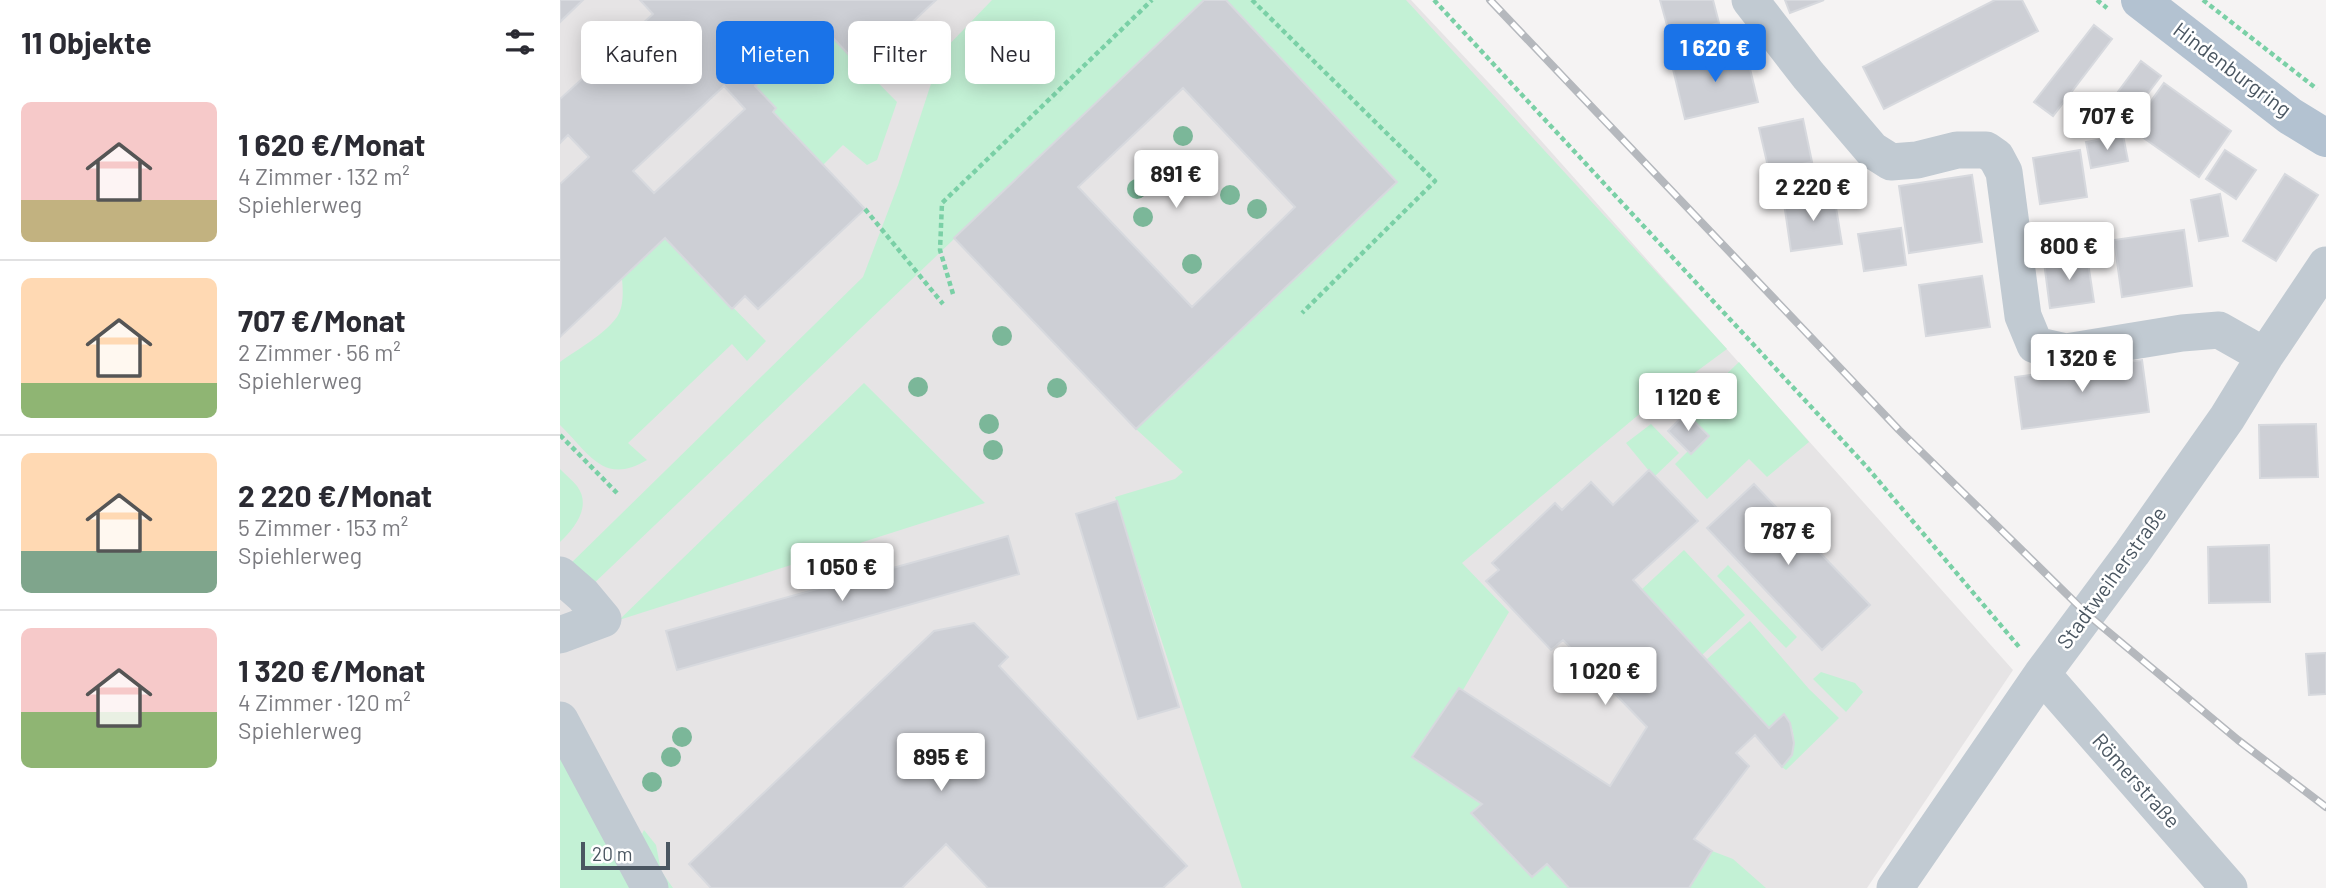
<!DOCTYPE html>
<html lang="de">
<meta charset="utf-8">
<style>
:root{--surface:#fff;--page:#f2f2f3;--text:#2b2b33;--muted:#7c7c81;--line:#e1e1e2;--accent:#1a73e8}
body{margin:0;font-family:Barlow,sans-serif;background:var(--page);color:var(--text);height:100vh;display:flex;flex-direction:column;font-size:26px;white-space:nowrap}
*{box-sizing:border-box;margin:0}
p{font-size:23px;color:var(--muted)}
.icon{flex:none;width:38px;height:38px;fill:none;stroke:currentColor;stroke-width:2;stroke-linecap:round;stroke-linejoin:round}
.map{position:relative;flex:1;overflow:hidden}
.drawer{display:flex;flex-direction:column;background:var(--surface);width:560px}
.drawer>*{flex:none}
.hud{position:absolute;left:21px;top:21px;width:665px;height:63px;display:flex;gap:14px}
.scale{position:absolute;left:21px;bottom:18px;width:89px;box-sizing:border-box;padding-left:7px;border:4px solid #4a5661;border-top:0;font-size:19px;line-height:24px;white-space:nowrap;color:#4a5661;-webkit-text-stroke:5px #fff;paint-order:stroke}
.price{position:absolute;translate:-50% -60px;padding:0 16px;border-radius:7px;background:#fff;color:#222;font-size:23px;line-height:46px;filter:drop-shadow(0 2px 4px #0008)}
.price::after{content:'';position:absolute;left:50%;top:42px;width:21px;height:16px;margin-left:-10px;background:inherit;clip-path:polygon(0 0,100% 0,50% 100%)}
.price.selected{background:var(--accent);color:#fff}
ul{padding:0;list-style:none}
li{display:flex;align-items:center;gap:21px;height:175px;padding:0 21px}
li+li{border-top:2px solid var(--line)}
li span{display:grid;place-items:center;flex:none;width:196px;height:140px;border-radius:10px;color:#555}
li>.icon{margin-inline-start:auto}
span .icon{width:84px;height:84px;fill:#fffc;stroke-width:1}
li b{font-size:30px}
h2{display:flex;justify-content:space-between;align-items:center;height:84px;padding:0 21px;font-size:30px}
.chip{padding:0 24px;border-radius:10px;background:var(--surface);box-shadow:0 4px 18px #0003;font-size:24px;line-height:63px}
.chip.selected{background:var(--accent);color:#fff}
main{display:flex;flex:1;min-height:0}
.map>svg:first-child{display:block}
.education{fill:#e6e4e5}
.green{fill:#c3f1d5}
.building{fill:#cdcfd5;stroke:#d7d9de;stroke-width:2;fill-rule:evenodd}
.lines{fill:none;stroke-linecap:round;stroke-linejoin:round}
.path{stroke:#7ad0a6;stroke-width:4.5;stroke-dasharray:5 3.5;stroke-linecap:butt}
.minor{stroke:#c1cad2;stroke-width:37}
.major{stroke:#b3c2d1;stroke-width:38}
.rail-casing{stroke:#b5b8bd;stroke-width:8}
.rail{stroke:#fff;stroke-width:5;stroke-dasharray:16;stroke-linecap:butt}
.tree{fill:#7bb799}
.labels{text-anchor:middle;stroke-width:5;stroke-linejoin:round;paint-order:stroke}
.street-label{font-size:21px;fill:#4a5661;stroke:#fff}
</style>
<main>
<section class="drawer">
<h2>11 Objekte<svg class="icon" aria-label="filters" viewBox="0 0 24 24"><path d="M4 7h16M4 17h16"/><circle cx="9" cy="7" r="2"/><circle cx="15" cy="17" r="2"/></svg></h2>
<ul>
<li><span style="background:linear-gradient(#f6c9c9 70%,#c2b280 0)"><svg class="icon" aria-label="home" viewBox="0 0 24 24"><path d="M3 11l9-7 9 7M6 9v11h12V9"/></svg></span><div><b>1 620 €/Monat</b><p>4 Zimmer · 132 m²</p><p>Spiehlerweg</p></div></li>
<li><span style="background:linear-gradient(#ffd9b3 75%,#8fb573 0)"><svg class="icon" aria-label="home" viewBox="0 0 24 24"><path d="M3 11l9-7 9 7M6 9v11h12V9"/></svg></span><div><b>707 €/Monat</b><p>2 Zimmer · 56 m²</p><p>Spiehlerweg</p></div></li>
<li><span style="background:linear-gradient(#ffd9b3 70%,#7fa58c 0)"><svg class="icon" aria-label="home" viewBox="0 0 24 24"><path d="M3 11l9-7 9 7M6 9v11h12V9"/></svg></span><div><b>2 220 €/Monat</b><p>5 Zimmer · 153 m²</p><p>Spiehlerweg</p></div></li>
<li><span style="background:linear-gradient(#f6c9c9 60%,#8fb573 0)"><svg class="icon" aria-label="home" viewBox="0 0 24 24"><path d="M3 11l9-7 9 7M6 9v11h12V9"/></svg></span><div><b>1 320 €/Monat</b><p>4 Zimmer · 120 m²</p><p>Spiehlerweg</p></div></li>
</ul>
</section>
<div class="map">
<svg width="1766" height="888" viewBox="0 0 1766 888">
<rect width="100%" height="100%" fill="#f5f3f3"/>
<path class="education" d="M 0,0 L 851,0 L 943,98 L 1453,670 L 1307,888 L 0,888 Z"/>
<path class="green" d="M 432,0 L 644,0 L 27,590 L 6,568 L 303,277 L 338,185 L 381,53 Z
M 666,0 L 846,0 L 1167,349 L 1083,411 L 902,563 L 949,612 L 903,690 L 852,757 L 922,804 L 972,877 L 987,864 L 1009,888 L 682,888 L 555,497 L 615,479 L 623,472 L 576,429 L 837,182 Z
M 260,24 L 337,102 L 317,160 L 307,165 L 283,145 L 263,165 L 213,112 L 216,108 L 195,86 Z
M 105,238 L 206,341 L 187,361 L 172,344 L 68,443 L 87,460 C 43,486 29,453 0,425 L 0,362 C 18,349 44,335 57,317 C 64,307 63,290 62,279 Z
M 1179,362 L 1249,442 L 1207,477 L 1189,459 L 1147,499 L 1115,464 L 1128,451 L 1131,453 L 1149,436 L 1126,413 Z
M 304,383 L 425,503 L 59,620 Z
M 1091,424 L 1119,453 L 1094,477 L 1066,443 Z
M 0,469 C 5,474 12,480 17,486 C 32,506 15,528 0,542 Z
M 1124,550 L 1185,615 L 1142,655 L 1081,590 Z
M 1168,565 L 1237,637 L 1226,648 L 1157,576 Z
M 1190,621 L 1249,689 L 1279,718 L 1226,770 L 1222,767 C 1236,750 1238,733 1225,715 L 1209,728 L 1146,660 Z
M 1261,672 L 1295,683 L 1303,692 L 1286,712 L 1253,679 Z
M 0,725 L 88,888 L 0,888 Z
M 84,830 L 96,845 L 101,871 L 113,888 L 105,888 L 82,834 Z
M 1152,851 L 1173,859 L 1206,888 L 1129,888 Z"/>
<path class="building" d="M 0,0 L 23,0 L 0,22 Z
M 80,0 L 376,0 L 314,58 L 301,44 L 289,55 L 260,24 L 195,86 L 216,108 L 213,112 L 305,209 L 198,309 L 185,296 L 172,309 L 105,238 L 0,337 L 0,184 L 29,157 L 8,135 L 0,143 L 0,99 L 93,14 ZM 164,86 L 185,109 L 94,193 L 73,171 Z
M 644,0 L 666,0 L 837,182 L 576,429 L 394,238 ZM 623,88 L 735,207 L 632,307 L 518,187 Z
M 1100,0 L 1153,0 L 1159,23 L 1110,36 Z
M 1225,0 L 1264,0 L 1230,13 Z
M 1435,0 L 1462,0 L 1478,31 L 1324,109 L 1303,67 Z
M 1534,25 L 1552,39 L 1493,116 L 1474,102 Z
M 1185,48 L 1198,102 L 1125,119 L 1112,65 Z
M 1581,61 L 1601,76 L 1557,134 L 1537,120 Z
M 1604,83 L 1671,131 L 1639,177 L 1571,129 Z
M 1243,119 L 1252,162 L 1209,171 L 1199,128 Z
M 1563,135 L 1568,161 L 1531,168 L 1526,142 Z
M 1520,150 L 1527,197 L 1480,204 L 1473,158 Z
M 1665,150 L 1696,170 L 1676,199 L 1646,179 Z
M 1725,174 L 1758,195 L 1716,261 L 1683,241 Z
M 1412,175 L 1422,242 L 1349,253 L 1339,186 Z
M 1660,194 L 1668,236 L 1639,241 L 1631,200 Z
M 1274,195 L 1282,244 L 1231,251 L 1224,203 Z
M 1341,228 L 1346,265 L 1304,271 L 1298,234 Z
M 1624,230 L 1632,286 L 1562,297 L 1554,240 Z
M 1527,256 L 1534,302 L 1490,308 L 1484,262 Z
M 1422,276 L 1430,327 L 1366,336 L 1359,285 Z
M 1582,360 L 1589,412 L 1462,429 L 1455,377 Z
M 1126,413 L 1149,436 L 1131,454 L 1108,431 Z
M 1756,424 L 1758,477 L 1700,478 L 1699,425 Z
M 1089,470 L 1138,521 L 1073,580 L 1209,728 L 1224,714 L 1230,723 L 1234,743 L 1232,755 L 1222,767 L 1195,735 L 1176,753 L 1189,766 L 1134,839 L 1152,851 L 1129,888 L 1009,888 L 987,864 L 972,877 L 911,813 L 922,804 L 852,757 L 899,688 L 1050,786 L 1087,727 L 1003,640 L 991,650 L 926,581 L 939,570 L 932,563 L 995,503 L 1002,510 L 1031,482 L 1053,505 Z
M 1194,484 L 1310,605 L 1262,650 L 1147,528 Z
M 557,501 L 619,707 L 578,719 L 516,514 Z
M 448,536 L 459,574 L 117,670 L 106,631 Z
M 1709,545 L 1710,602 L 1649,603 L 1648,547 Z
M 414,623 L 448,657 L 439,666 L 627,866 L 603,888 L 428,888 L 386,844 L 342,888 L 151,888 L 129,864 L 374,631 Z
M 1766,653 L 1766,694 L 1749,695 L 1746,654 Z"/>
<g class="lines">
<path class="path" d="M 692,0 L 875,181 L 742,313
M 874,0 L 1306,466 L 1460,648
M 1537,0 L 1547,8
M 1643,0 L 1757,89
M 305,209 L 383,304
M 393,294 L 380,250 L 382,203 L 592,0
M 0,435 L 57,493"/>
<path class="minor" d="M 1190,0 L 1248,75 L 1312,150 L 1331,162 L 1357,160 L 1397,150 L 1426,150 L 1436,157 L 1444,172 L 1463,316 L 1475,345 L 1506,352 L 1622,333 L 1659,330 L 1705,356
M 0,575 L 23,595 L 43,619 L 0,635
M 1482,674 L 1669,888
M 0,720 L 90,888
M 1335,888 L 1482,674 L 1572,553 L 1667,418 L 1705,356 L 1766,265"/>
<path class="major" d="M 1580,0 L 1730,116 L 1766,138"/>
<defs>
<path id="rail" d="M 930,0 L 1339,430 L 1527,614 L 1678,740 L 1766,807"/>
</defs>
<use href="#rail" class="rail-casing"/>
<use href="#rail" class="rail"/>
</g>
<g class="tree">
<circle cx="623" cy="136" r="10"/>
<circle cx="577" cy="189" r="10"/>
<circle cx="670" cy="195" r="10"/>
<circle cx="697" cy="209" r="10"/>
<circle cx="583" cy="217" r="10"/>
<circle cx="632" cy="264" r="10"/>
<circle cx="442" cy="336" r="10"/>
<circle cx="358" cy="387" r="10"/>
<circle cx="497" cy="388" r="10"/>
<circle cx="429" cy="424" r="10"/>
<circle cx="433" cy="450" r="10"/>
<circle cx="122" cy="737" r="10"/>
<circle cx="111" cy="757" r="10"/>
<circle cx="92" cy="782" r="10"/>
</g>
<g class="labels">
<g class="street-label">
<text transform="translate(1672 70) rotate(37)" y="7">Hindenburgring</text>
<text transform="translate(1552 578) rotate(-54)" y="7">Stadtweiherstraße</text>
<text transform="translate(1576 781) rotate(48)" y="7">Römerstraße</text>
</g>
</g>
</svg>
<div class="scale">20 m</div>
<b class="price selected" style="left:1155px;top:84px">1 620 €</b>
<b class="price" style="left:1547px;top:152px">707 €</b>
<b class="price" style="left:616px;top:210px">891 €</b>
<b class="price" style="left:1253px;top:223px">2 220 €</b>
<b class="price" style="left:1509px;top:282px">800 €</b>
<b class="price" style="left:1522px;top:394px">1 320 €</b>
<b class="price" style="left:1128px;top:433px">1 120 €</b>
<b class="price" style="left:1228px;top:567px">787 €</b>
<b class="price" style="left:282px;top:603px">1 050 €</b>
<b class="price" style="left:1045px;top:707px">1 020 €</b>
<b class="price" style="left:381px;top:793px">895 €</b>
<div class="hud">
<a class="chip">Kaufen</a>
<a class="chip selected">Mieten</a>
<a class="chip">Filter</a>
<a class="chip">Neu</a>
</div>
</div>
</main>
